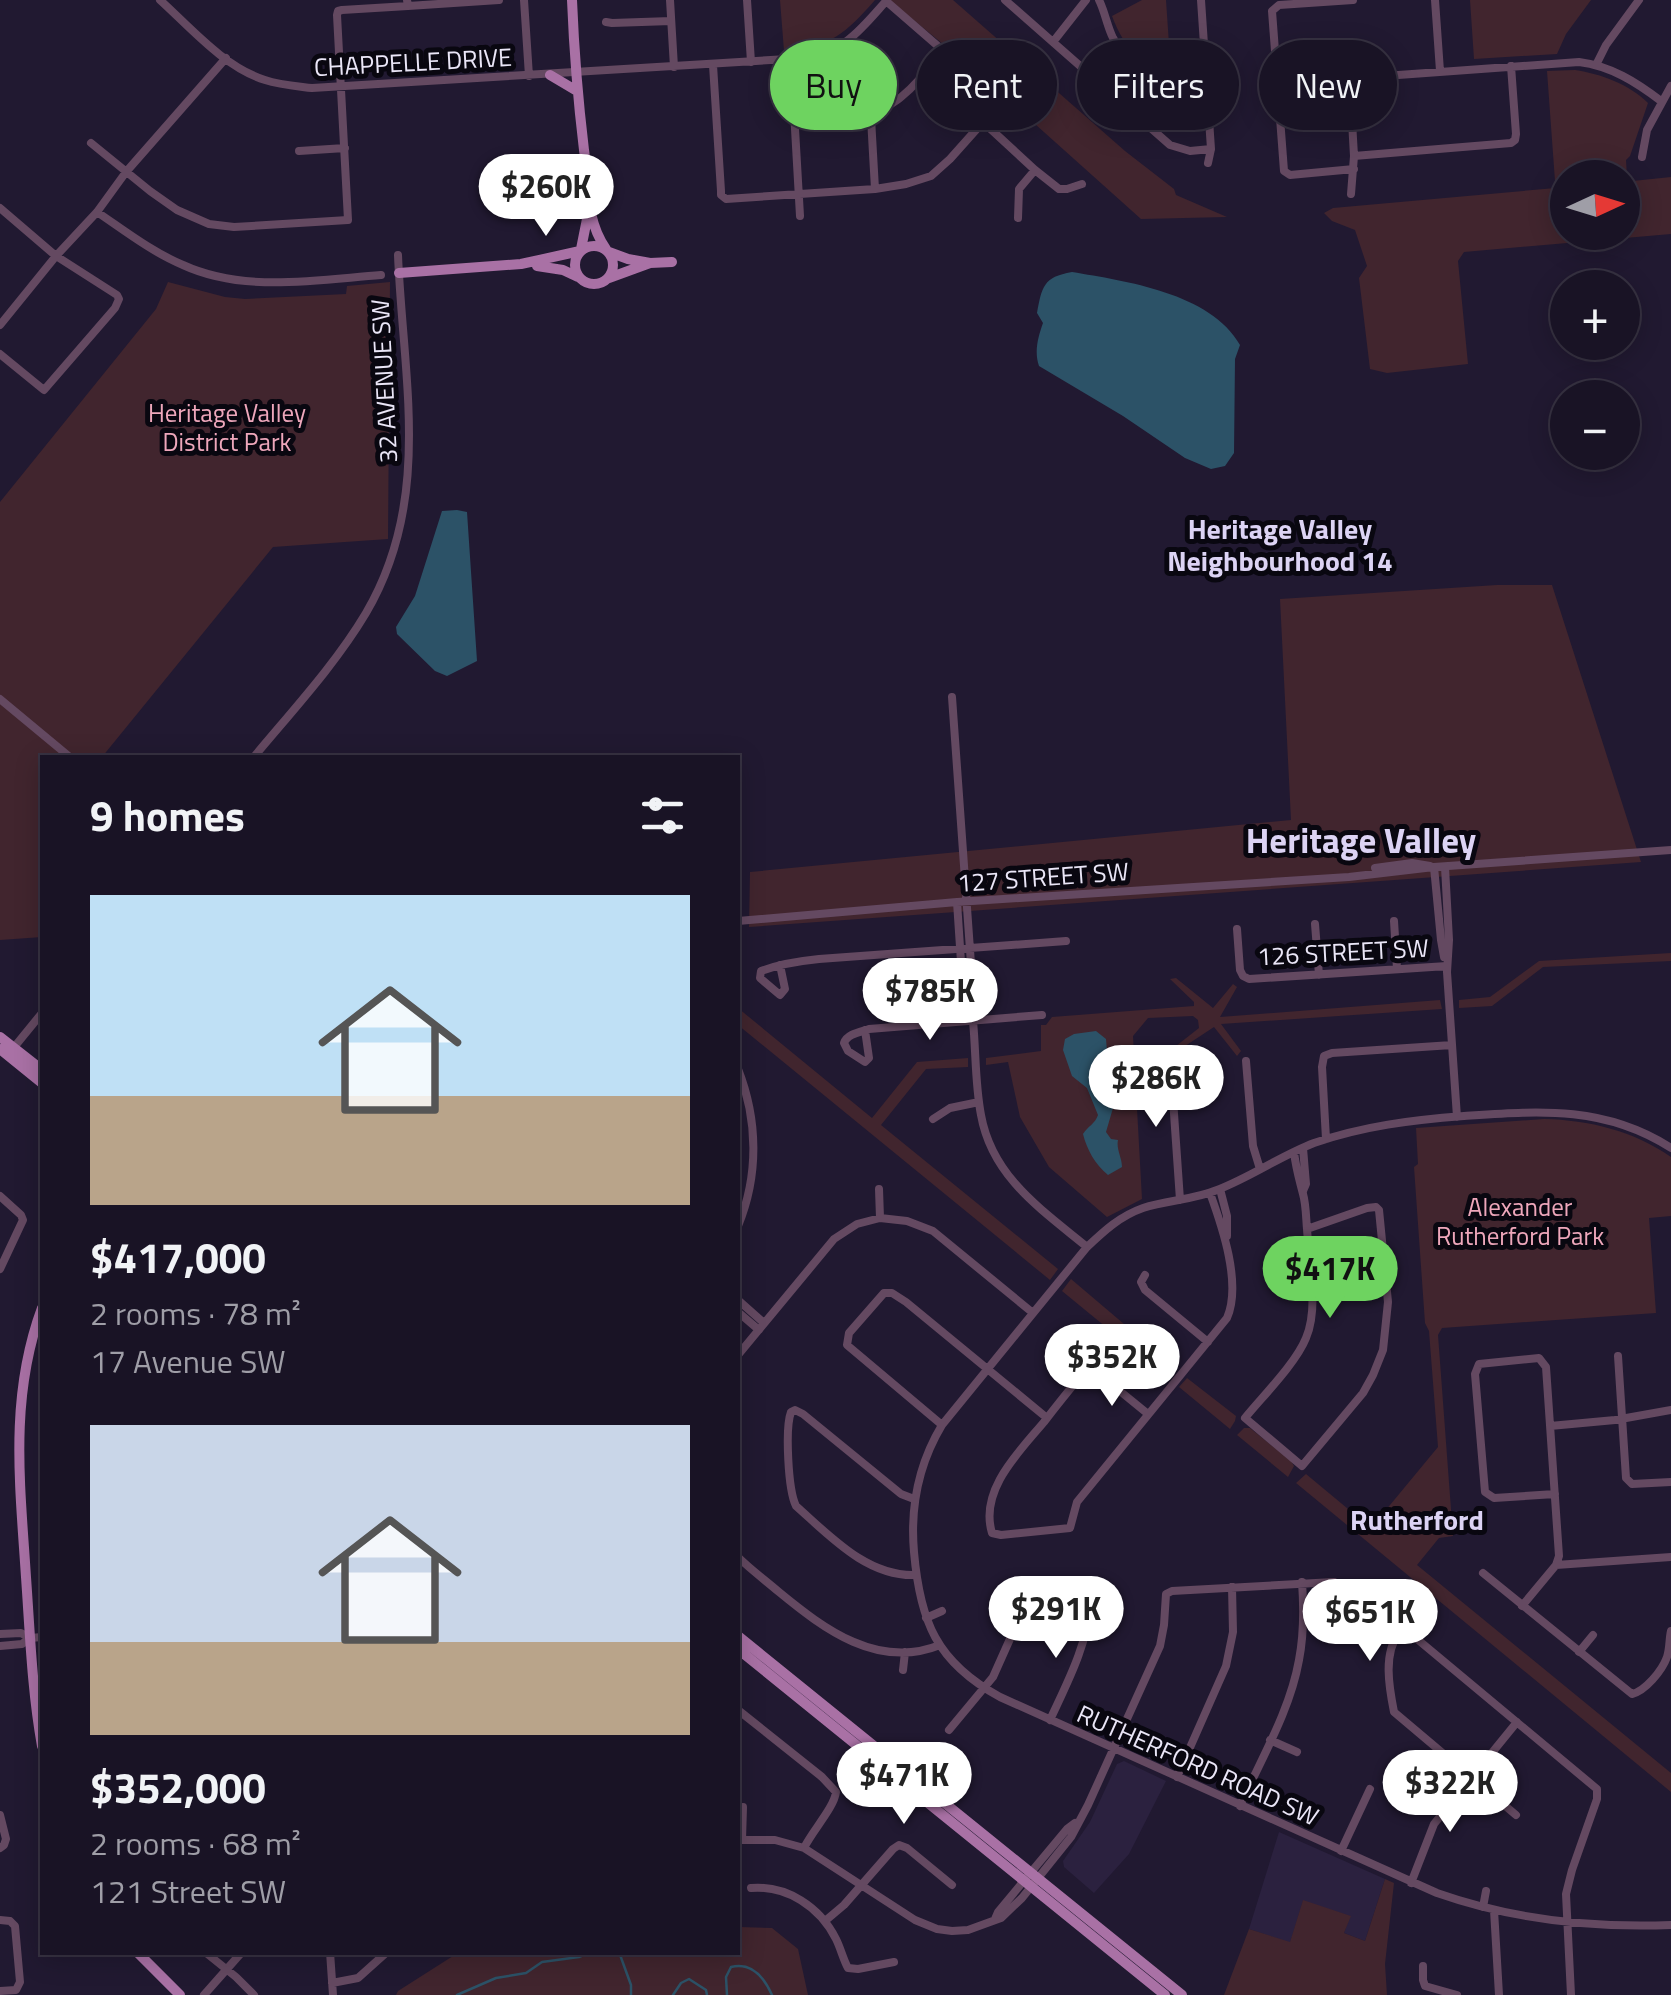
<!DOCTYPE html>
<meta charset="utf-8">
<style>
:root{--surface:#191325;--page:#262032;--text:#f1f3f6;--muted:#9f9ea7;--line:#373242;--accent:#6ed360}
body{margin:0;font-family:"Titillium Web",sans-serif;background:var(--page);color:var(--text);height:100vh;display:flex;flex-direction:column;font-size:38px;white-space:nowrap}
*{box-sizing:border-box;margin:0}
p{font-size:32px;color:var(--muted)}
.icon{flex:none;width:55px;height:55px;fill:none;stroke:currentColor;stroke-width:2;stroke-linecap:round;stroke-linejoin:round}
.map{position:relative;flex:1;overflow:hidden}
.details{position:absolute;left:40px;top:755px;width:700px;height:1200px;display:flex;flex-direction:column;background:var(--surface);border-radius:0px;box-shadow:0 5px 25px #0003,0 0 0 2px var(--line)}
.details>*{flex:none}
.guide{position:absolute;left:770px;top:40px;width:750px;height:90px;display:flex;gap:20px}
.needle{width:65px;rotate:86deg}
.tools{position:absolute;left:1550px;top:160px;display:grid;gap:20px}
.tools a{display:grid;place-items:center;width:90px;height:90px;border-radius:50%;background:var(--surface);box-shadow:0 5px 25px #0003,0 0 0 2px var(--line);font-size:50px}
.price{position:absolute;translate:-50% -85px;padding:0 22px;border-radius:35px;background:#fff;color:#222;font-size:32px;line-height:65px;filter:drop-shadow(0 2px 5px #0008)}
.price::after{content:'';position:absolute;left:50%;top:60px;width:30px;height:22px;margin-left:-15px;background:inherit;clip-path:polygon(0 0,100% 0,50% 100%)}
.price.current{background:var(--accent);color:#111}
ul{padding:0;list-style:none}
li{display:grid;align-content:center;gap:20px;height:530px;padding:0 50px}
li span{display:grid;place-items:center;height:310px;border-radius:0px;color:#555}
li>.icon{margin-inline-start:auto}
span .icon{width:180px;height:180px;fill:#fffc;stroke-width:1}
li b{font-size:42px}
h2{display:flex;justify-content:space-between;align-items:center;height:120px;padding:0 50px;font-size:42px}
.pill{padding:0 35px;border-radius:45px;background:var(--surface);box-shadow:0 5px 25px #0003,0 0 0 2px var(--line);font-size:35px;line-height:90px}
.pill.current{background:var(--accent);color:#111}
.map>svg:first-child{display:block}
.built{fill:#2b213f}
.green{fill:#41252e}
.water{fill:#2c5267}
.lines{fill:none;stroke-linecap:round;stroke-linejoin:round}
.stream{stroke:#2c5267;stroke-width:2.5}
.minor{stroke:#644961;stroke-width:8}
.major{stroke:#a971a5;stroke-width:10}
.labels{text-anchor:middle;stroke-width:10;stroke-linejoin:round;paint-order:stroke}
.street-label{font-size:25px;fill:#eae6f7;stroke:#090710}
.park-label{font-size:25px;fill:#eea7bb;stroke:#090710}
.neighbourhood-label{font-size:28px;font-weight:bold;fill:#dcd3f4;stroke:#090710}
.district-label{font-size:35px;font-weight:bold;fill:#dcd3f4;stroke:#090710}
</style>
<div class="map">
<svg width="1671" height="1995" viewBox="0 0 1671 1995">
<rect width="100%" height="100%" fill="#211931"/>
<path class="built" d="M 1124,1761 L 1166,1781 L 1129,1854 L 1094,1893 L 1064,1867 L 1063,1861 L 1090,1822 L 1117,1764 Z
M 1279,1832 L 1385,1879 L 1365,1941 L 1344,1933 L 1350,1916 L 1303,1901 L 1290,1943 L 1249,1929 Z"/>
<path class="green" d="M 780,0 L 875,0 C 845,34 831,47 784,51 Z
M 889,0 L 953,0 L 1125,151 L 1174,189 L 1176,195 L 1227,217 L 1141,219 L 976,71 Z
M 1142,0 L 1166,0 L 1172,88 C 1144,65 1125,51 1112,16 Z
M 1470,0 L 1591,0 L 1566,34 L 1557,54 L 1474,59 Z
M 1575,70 C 1601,74 1629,84 1648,103 L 1630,156 L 1626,160 L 1627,176 L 1568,178 L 1567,180 L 1555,181 L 1547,71 Z
M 1671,177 L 1671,234 L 1464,252 L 1458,261 L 1468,364 L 1387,373 L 1370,369 L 1359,278 L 1367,266 L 1355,230 L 1332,221 L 1324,213 L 1333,208 L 1567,187 L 1568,232 L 1622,232 L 1623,182 Z
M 168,282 L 225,297 L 245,299 L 346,294 L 347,286 L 390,282 L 388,539 L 273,547 L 102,757 L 42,758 L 42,937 L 0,940 L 0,502 L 156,309 Z
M 1497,585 L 1552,585 L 1641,862 L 749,927 L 750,872 L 1291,820 L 1280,599 Z
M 1671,953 L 1671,961 L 1543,967 L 1492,1006 L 1459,1008 L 1459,1000 L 1490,997 L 1539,961 Z
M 1176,978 L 1213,1008 L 1233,984 L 1237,987 L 1220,1017 L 1440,1000 L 1442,1009 L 1221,1024 L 1241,1051 L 1237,1056 L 1214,1027 L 1179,1050 L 1176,1046 L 1199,1028 L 1198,1020 L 1193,1016 L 1148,1018 L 1133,1036 L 1142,1199 L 1107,1217 L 1049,1167 L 1020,1117 L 1008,1062 L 986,1065 L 986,1058 L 1041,1051 L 1041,1025 L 1046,1025 L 1052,1017 L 1194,1006 L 1194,1002 L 1170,979 Z
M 738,1008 L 872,1118 L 917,1062 L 968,1058 L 968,1067 L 926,1069 L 881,1125 L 1058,1269 L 1050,1280 L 738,1025 Z
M 1544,1119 C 1589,1120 1634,1131 1671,1157 L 1671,1216 L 1649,1218 L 1656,1313 L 1442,1328 L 1438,1335 L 1453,1536 L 1439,1538 L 1417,1565 L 1671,1773 L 1671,1792 L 1296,1483 L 1306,1474 L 1371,1528 L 1438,1447 L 1429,1331 L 1425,1323 L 1414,1167 L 1418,1164 L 1416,1128 Z
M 1071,1279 L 1177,1369 L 1168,1378 L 1062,1291 Z
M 1187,1378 L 1236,1416 L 1235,1421 L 1230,1429 L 1179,1387 Z
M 1244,1428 L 1250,1428 L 1291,1461 L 1294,1466 L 1288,1477 L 1237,1435 Z
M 1385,1879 L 1394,1883 L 1385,1964 L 1387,1995 L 1224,1995 L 1249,1929 L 1290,1942 L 1303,1900 L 1351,1916 L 1344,1933 L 1365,1941 Z
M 738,1927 L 772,1928 L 798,1949 L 808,1995 L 396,1995 L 398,1991 L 453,1956 L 452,1953 L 738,1952 Z"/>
<path class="water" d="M 1072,272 C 1125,281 1211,293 1240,345 L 1235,359 L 1234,453 L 1225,466 L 1211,469 L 1185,458 L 1123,416 L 1039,366 C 1034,352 1038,337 1043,323 L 1037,313 C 1042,287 1043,277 1072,272 Z
M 457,510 L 467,512 L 477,661 L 447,676 L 435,671 L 397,634 L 396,627 L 415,596 L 442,511 Z
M 1096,1031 L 1106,1039 L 1107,1051 L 1099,1067 L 1114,1096 L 1113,1108 L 1106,1132 L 1111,1139 L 1118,1140 C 1116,1149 1122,1158 1122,1167 L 1108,1175 C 1095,1164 1087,1150 1083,1134 C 1088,1126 1095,1124 1098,1115 L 1087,1088 L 1072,1076 L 1063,1050 L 1065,1039 L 1074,1034 Z"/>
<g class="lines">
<path class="stream" d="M 619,1952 L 631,1985 L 631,1995
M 457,1995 L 496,1978 L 526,1973 L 542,1962 L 579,1957 L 590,1952
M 673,1995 L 681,1983 L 689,1979 L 706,1990 L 707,1995
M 727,1995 L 726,1977 L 731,1967 C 751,1962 764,1977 772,1995"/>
<path class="minor" d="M 160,0 C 191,28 224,67 265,80 C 280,85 296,86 312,88 L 804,58 C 845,52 861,29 887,0
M 407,0 L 408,6 L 499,0
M 524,0 L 529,76
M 670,0 L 674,67
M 747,0 L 751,62
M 1005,0 L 1170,145 L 1190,151 L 1211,149
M 1099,0 C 1105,12 1107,26 1113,38 C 1129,68 1174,104 1208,109
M 1201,0 L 1211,149 L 1208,163
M 1353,0 L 1279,5 L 1272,11 L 1284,171 L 1290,175 L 1354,169
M 1435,0 L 1440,71
M 606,22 L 612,23 L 671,21
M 1053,42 L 1086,0
M 791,59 L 800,216
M 713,65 L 721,191 L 721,195 L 726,199 L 875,189 L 906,184 L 931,176 L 950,159 L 983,122 L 1035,170 L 1059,189 L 1067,189 L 1082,184
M 1596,65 L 1606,45 L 1639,0
M 91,143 L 150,191 L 177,210 L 209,224 L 234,227 L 348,220 L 337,15 L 338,11 L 342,10 L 408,6
M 299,151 L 345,148
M 1354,156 L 1511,143 L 1515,140 L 1516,134 L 1511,66
M 1642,157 L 1647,130 L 1671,86
M 875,189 L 871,118 C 879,110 890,106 900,98 C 915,86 929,69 941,52 L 939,47 L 886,1
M 1351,194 L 1354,156 L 1350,86 L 1357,78 L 1579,62 C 1611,66 1636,82 1661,101
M 0,208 L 56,256 L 117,295 L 119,299 L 115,308 L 44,390 L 0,354
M 97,212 C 125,231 152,252 183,265 C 244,293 316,280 381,275
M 1018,218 L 1019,189 L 1035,170
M 0,325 L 56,256 L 97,212 L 126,172 L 226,58
M 952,697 L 974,1006 L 973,1021 C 976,1052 975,1084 981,1115 C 992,1177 1042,1210 1087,1247
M 0,699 L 71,758
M 253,758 C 292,711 335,665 366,613 C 433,499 403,379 398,255
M 1434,867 L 1441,940 L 1444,957
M 1445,867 L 1449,940 L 1447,972 L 1457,1117
M 1375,868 L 1412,863 L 1430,866
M 957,902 L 963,992 L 965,1006 L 973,1021
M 738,921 L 957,902 L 1349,877 L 1434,867 L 1671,850
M 1394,921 L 1397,969
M 1315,924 L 1319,975
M 1237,929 L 1240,970 L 1243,976 L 1249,979 L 1447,966
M 780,965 L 785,989 L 780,995 L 760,978 L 761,971 C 780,964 799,961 819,959 L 1066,941
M 865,1030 L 869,1058 L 865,1062 L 848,1051 L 844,1043 C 847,1034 860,1032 869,1029 L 1042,1015
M 11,1051 L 42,1013
M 1170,1056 L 1180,1200
M 1246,1061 L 1253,1146 L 1260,1169
M 738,1069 C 758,1120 759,1175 738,1226
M 933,1119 L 950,1108 L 979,1102
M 1326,1139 L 1322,1067 L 1324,1056 L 1332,1053 L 1452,1045
M 1303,1148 L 1306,1184 L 1303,1191
M 1671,1148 C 1604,1105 1538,1111 1464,1116 C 1412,1120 1363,1126 1314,1143 C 1280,1156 1251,1177 1217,1190 C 1193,1200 1167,1200 1143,1208 C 1120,1216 1104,1231 1087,1247 L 942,1425 C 918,1465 910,1506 914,1552 C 920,1621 936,1662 1000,1697 L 1437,1893 C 1511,1919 1593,1928 1671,1925
M 1294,1152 C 1296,1169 1299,1178 1303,1194 C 1306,1204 1306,1218 1307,1229 C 1309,1261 1319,1308 1306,1338 C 1296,1363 1263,1396 1245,1418 L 1302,1466 L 1363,1393 L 1373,1375 L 1383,1350 L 1388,1302 L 1379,1210 L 1376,1207 L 1367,1208 L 1307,1229
M 879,1189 L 880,1218
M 1220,1189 L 1227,1216 L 1227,1236
M 0,1196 L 21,1215 L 23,1220 L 0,1269
M 1145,1275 L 1141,1282 L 1145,1290 L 1208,1342
M 738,1300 L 764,1323
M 738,1312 L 759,1330
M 738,1355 L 834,1239 L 857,1224 L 880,1218 L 907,1221 L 933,1231 L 1033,1313
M 1618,1356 L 1626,1478 L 1632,1484 L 1671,1482
M 1148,1414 L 1099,1374 L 1092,1371 L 1084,1372 C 1070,1389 1057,1405 1044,1422 C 1019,1452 979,1490 992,1533 L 1001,1535 L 1070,1528 L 1077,1502 L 1227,1318 C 1242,1284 1222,1226 1210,1193
M 942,1425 L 847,1345 L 849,1333 L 884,1293 L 892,1293 L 906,1302 L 1047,1418
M 1550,1426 L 1615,1420 L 1671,1410
M 914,1499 L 901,1494 L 803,1414 L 795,1410 L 791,1412 C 785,1428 788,1490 796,1506 C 830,1536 867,1577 916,1575
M 738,1557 C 750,1569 765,1580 779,1592 C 824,1629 878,1670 940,1645
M 1556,1565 L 1671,1557
M 1483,1573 L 1632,1694 C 1645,1691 1662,1671 1667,1657 C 1670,1648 1669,1639 1671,1631
M 1522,1606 L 1556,1565 L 1559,1556 L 1546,1367 L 1539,1358 L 1479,1364 L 1475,1374 L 1485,1492 L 1494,1498 L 1555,1494
M 926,1618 L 942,1611
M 0,1634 L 21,1633 L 30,1638 L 42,1637
M 0,1646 L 22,1644 L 30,1638
M 1579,1652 L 1593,1635
M 903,1670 L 905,1652
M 738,1710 L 822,1777 L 836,1792 C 834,1808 812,1831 804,1848
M 949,1730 L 993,1677 L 1014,1630 L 1022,1603 L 1029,1600 L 1084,1597 L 1088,1600 L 1090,1605 C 1087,1646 1067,1683 1050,1720
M 1270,1740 L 1297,1752
M 1177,1777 L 1226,1666 L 1233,1632 L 1232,1587
M 1240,1806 C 1261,1759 1290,1711 1299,1660 C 1304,1634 1304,1609 1302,1582
M 0,1815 L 6,1839 L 4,1845 L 0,1848
M 1516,1815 L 1394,1712 C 1389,1687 1383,1653 1399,1633 L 1405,1631 L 1411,1634 L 1597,1789 L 1597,1799 L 1572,1870 L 1566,1894 L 1571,1995
M 738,1840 L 775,1840 L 804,1848 L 915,1920 L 937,1929 L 952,1931 L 968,1930 L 1001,1918 L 1022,1898 L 1071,1837 L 1088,1805 L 1160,1646 L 1164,1625 L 1166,1594 L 1172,1591 L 1334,1582
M 742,1840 L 743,1807
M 1341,1851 L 1370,1789
M 1411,1883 L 1434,1824 L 1517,1722
M 751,1888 C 787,1885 820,1907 836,1939 C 841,1949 843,1959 848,1968 L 858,1969 L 894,1962
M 1483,1907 L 1486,1891
M 1494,1910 L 1499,1995
M 995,1919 L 998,1912 L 1067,1829 L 1075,1823
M 0,1920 L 10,1921 L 15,1926 L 20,1982 L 16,1990 L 0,1991
M 825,1921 L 844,1905 L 893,1849 L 899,1845 L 907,1848 L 952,1885
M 205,1952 L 236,1977 L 254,1995
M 330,1952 L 333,1995
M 1423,1966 L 1423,1980 L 1425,1986 L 1457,1995
M 332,1983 L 358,1978 L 387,1952
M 204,1995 L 242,1952"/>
<path class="major" d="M 572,0 C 574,50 578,100 584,150 C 589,185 585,219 606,249
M 550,75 L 577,91
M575 265a19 19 0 1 1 38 0a19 19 0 1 1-38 0Z
M 581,249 L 588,214
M 650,263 L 672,262
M 537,266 L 563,270 L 578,277
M 399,273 L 521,264 L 580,251
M 609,278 L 650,263 L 628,259 L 609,252
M 0,1037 L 42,1070
M 0,1049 L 42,1083
M 42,1308 C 9,1397 20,1484 26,1577 C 30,1633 32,1690 42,1746
M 738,1636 L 1182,1995
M 738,1649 L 1165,1995
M 137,1952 L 180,1995"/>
</g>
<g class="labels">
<g class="street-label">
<text transform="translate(413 62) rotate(-3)" y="9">CHAPPELLE DRIVE</text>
<text transform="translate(384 381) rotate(-93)" y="9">32 AVENUE SW</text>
<text transform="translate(1043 877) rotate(-4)" y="9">127 STREET SW</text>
<text transform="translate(1343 952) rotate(-3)" y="9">126 STREET SW</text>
<text transform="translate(1198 1765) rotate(24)" y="9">RUTHERFORD ROAD SW</text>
</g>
<g class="park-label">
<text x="227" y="422">Heritage Valley<tspan x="227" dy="29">District Park</tspan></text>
<text x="1520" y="1216">Alexander<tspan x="1520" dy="29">Rutherford Park</tspan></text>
</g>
<g class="neighbourhood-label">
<text x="1280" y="539">Heritage Valley<tspan x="1280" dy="32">Neighbourhood 14</tspan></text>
<text x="1417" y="1530">Rutherford</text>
</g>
<g class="district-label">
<text x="1361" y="853">Heritage Valley</text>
</g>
</g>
</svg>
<div class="tools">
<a><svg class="needle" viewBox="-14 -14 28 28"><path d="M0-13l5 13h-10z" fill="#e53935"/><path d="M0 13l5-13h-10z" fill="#9f9ea7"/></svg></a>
<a>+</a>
<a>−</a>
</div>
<b class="price" style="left:546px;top:239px">$260K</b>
<b class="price" style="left:930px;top:1043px">$785K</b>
<b class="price" style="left:1156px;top:1130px">$286K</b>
<b class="price current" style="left:1330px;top:1321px">$417K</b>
<b class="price" style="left:1112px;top:1409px">$352K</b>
<b class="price" style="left:1056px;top:1661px">$291K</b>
<b class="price" style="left:1370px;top:1664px">$651K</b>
<b class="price" style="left:904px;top:1827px">$471K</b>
<b class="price" style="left:1450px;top:1835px">$322K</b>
<div class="guide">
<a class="pill current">Buy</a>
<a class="pill">Rent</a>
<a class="pill">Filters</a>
<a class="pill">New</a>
</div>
<section class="details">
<h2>9 homes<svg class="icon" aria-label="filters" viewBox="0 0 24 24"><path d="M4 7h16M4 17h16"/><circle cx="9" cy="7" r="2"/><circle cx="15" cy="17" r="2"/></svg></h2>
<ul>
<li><span style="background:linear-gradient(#bfe0f5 65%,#b9a48a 0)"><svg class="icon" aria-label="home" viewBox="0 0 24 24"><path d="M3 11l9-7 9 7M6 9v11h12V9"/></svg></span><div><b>$417,000</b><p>2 rooms · 78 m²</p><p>17 Avenue SW</p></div></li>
<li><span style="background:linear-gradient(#c9d6e8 70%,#b9a48a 0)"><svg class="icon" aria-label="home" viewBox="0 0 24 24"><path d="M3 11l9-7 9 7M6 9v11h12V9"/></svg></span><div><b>$352,000</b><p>2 rooms · 68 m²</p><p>121 Street SW</p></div></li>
</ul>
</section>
</div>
